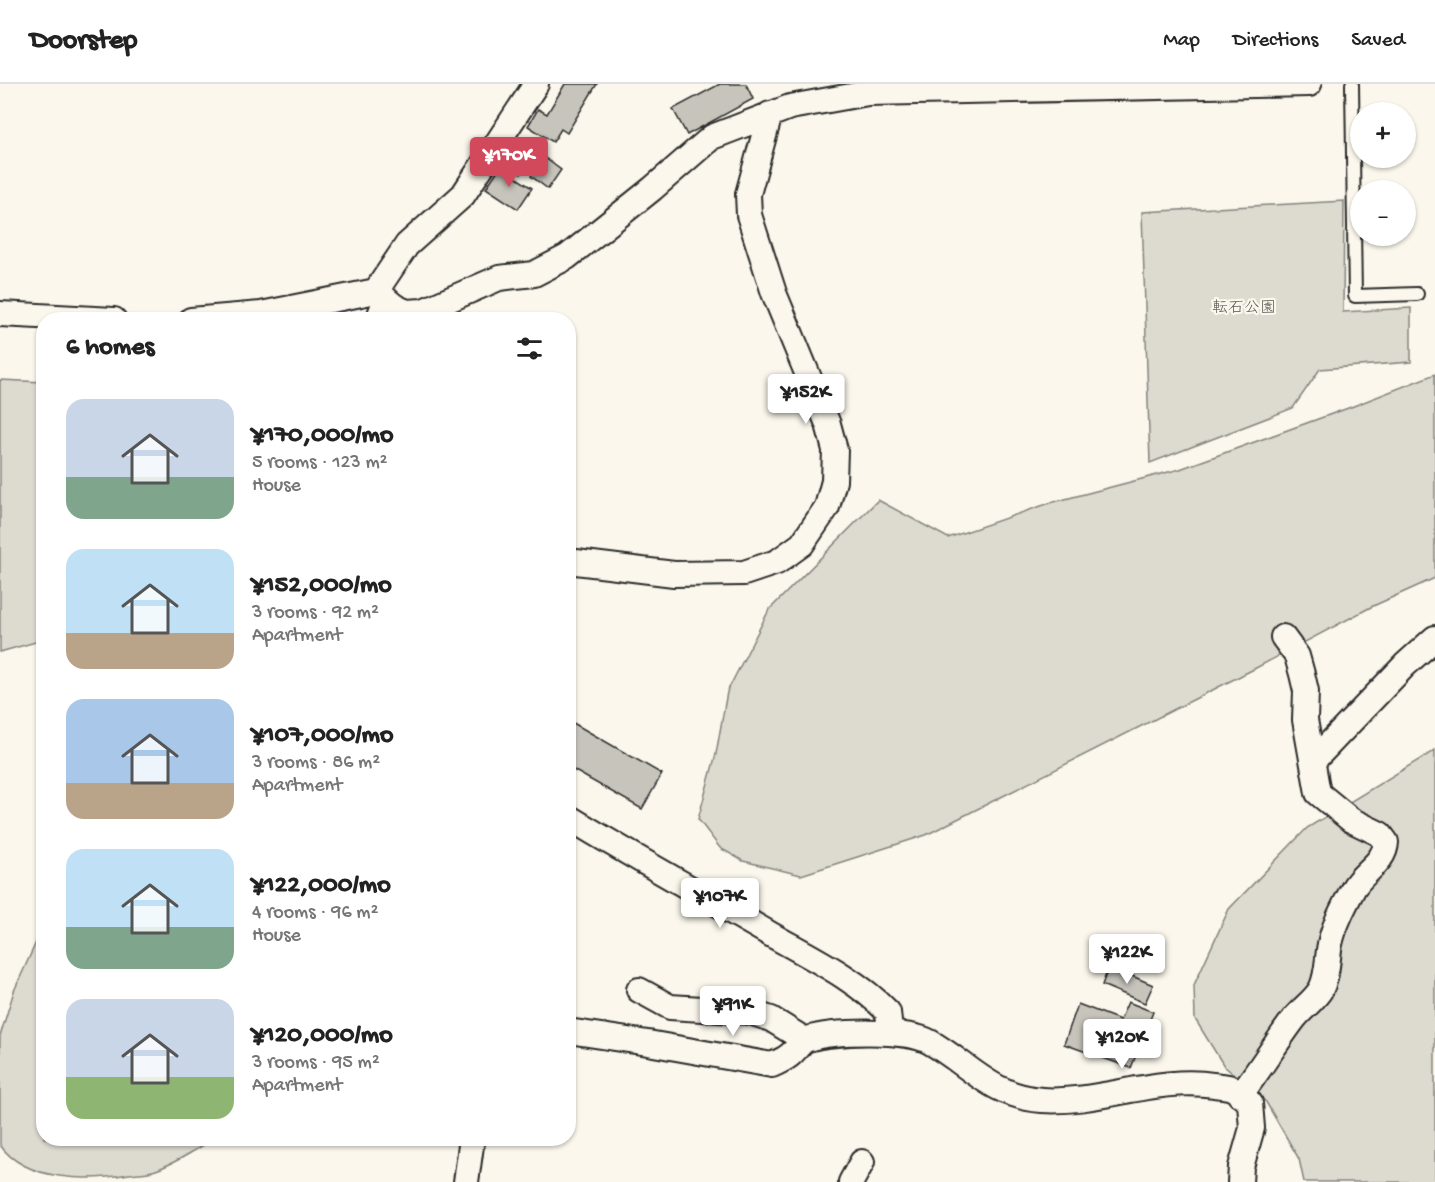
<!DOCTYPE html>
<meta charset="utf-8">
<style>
:root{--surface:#fff;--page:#f2f2f2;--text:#222;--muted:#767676;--line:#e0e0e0;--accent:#d1495b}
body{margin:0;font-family:"Gochi Hand","Klee One",sans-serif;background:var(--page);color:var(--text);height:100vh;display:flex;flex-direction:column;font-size:22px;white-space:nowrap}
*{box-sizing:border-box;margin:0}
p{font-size:20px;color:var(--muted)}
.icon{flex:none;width:33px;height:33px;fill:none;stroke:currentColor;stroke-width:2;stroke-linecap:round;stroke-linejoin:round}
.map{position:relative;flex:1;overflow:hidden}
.side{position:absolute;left:36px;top:228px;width:540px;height:834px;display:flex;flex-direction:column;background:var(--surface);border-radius:24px;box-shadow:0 2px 4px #0004}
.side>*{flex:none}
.controls{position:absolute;left:1350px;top:18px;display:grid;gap:12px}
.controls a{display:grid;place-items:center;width:66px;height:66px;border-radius:50%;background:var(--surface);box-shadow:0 2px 4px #0004;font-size:30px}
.price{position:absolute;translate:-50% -51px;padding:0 14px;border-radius:6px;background:#fff;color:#222;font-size:20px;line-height:39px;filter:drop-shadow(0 2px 3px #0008)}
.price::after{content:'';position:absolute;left:50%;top:36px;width:18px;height:14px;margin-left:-9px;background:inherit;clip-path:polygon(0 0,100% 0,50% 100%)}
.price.current{background:var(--accent);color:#fff}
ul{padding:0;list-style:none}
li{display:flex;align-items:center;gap:18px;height:150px;padding:0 30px}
li span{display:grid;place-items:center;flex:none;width:168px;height:120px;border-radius:18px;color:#555}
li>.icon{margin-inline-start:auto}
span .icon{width:72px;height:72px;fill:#fffc;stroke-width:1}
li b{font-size:26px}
h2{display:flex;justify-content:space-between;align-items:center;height:72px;padding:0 30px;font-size:26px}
header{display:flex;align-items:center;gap:36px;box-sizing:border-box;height:84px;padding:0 30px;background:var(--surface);border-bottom:2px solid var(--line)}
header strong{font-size:28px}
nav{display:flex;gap:33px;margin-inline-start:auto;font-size:21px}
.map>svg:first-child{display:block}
.green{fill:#dddad0;stroke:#84827e;stroke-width:1.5}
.building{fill:#c7c4bc;stroke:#2b2b2b;stroke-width:1.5}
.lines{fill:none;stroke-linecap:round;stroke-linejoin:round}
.lane-casing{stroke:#2b2b2b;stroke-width:16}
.street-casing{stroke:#2b2b2b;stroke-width:28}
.lane{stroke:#fbf7ec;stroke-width:12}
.street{stroke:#fbf7ec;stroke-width:24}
.labels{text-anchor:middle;stroke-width:4.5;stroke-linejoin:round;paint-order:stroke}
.park-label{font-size:16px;fill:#585754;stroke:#fbf7ec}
</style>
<header>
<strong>Doorstep</strong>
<nav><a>Map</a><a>Directions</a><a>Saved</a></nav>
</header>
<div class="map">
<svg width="1435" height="1098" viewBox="0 0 1435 1098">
<rect width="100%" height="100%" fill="#fbf7ec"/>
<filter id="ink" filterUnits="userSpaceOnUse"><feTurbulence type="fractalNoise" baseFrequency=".0167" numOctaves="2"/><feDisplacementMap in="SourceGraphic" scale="12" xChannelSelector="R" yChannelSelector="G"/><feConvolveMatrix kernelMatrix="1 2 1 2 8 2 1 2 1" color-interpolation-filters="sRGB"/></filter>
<g filter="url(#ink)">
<path class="green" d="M 1344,117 L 1343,228 L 1411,224 L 1411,278 L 1320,285 L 1293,324 L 1150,379 L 1142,128 Z
M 1435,290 L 1435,494 L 1371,523 L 1254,585 L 926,751 L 801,791 L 743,777 L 720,764 L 698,735 L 716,670 L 727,608 L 769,526 L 878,416 L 948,454 L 1050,419 L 1180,385 L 1351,323 Z
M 0,296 L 44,298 L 43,556 L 0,568 Z
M 1435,666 L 1435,1098 L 1304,1098 L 1299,1075 L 1266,1018 L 1224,982 L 1195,935 L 1194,901 L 1229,825 L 1307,744 Z
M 43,848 L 44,1054 L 213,1055 C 196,1066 175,1079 156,1086 C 148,1089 137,1089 129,1090 C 89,1097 26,1098 0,1061 L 0,952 L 14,907 L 38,854 Z"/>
<path class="building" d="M 565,0 L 597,0 L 567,49 L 561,45 L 553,58 L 528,42 L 538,25 L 547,30 Z
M 720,0 L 746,0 L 753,15 L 687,51 L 673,25 Z
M 517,62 L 532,74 L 521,90 L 505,79 Z
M 545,74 L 561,86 L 548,105 L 531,92 Z
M 500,83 L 532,104 L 518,125 L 486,104 Z
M 568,636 L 662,690 L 642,725 L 568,683 Z
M 1109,882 L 1153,901 L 1145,919 L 1102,901 Z
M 1128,918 L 1153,928 L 1131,984 L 1064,960 L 1078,920 L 1120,936 Z"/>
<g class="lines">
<defs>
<path id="lane" d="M 1352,0 L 1355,212 L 1417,210"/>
<path id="street" d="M 376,207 L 394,222 L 406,228 L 423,227 L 499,194 L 534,190 L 567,173 L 652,105 L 712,53 L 790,23 L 868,9 L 1309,0
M 0,230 L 114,236
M 191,236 L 261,230 L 376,207 L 407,161 L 463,111 L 536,0
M 378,236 L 386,215
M 568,477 L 674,490 L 744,489 L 777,478 L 802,460 L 827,423 L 834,397 L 835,366 L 828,340 L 774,209 L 749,131 L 748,110 L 770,30
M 1313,677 L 1405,581 L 1435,554
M 568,733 C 635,774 703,811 770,850 C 810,873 855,894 888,928 L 890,948
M 639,906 L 670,923 L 750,928 L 771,935 L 805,956
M 568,947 L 648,959 L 772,981 C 778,978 786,975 791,970 C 797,965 801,957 808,955 C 832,947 908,945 930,958 C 970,981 991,1012 1042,1016 C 1100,1020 1156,992 1214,1001 C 1219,1002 1227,1002 1232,1004 C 1238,1007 1245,1014 1250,1019 L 1252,1044 L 1241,1083 L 1240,1098
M 1240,1011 C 1259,987 1275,960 1293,936 C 1301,925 1314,917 1321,905 C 1328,891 1327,875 1330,860 C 1334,841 1344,822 1353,805 C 1363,787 1385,779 1386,758 L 1380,750 L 1351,736 L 1318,709 L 1305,636 L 1306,607 L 1302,590 L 1297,572 L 1283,553
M 466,1098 L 472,1054
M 851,1098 L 862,1078"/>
</defs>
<use href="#lane" class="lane-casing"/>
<use href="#street" class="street-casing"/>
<use href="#lane" class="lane"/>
<use href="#street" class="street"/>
</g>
</g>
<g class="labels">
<g class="park-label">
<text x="1244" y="228">転石公園</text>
</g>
</g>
</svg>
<div class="controls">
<a>+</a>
<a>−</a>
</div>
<b class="price current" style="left:509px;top:104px">¥170K</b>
<b class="price" style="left:806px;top:341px">¥152K</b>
<b class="price" style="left:720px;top:845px">¥107K</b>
<b class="price" style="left:1127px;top:901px">¥122K</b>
<b class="price" style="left:733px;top:953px">¥91K</b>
<b class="price" style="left:1122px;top:986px">¥120K</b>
<section class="side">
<h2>6 homes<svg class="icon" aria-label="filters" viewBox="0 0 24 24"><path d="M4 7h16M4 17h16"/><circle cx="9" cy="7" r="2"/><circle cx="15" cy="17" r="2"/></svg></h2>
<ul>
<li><span style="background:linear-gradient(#c9d6e8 65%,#7fa58c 0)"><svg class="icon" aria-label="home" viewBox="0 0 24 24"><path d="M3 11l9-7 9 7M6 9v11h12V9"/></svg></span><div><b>¥170,000/mo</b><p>5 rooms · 123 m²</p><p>House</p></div></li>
<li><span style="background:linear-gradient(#bfe0f5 70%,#b9a48a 0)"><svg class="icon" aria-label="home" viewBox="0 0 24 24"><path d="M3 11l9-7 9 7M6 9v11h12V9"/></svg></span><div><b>¥152,000/mo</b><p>3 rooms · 92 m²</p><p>Apartment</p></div></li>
<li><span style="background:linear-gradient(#a9c7e8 70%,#b9a48a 0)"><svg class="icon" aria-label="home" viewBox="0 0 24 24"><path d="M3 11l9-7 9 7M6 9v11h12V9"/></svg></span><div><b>¥107,000/mo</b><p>3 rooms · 86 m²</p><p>Apartment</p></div></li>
<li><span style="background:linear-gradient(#bfe0f5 65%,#7fa58c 0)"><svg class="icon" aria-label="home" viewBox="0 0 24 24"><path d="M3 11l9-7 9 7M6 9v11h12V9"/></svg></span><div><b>¥122,000/mo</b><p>4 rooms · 96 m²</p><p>House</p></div></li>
<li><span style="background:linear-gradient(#c9d6e8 65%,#8fb573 0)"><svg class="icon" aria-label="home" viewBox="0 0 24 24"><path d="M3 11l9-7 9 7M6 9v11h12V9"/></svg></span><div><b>¥120,000/mo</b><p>3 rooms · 95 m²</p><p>Apartment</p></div></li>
</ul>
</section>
</div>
